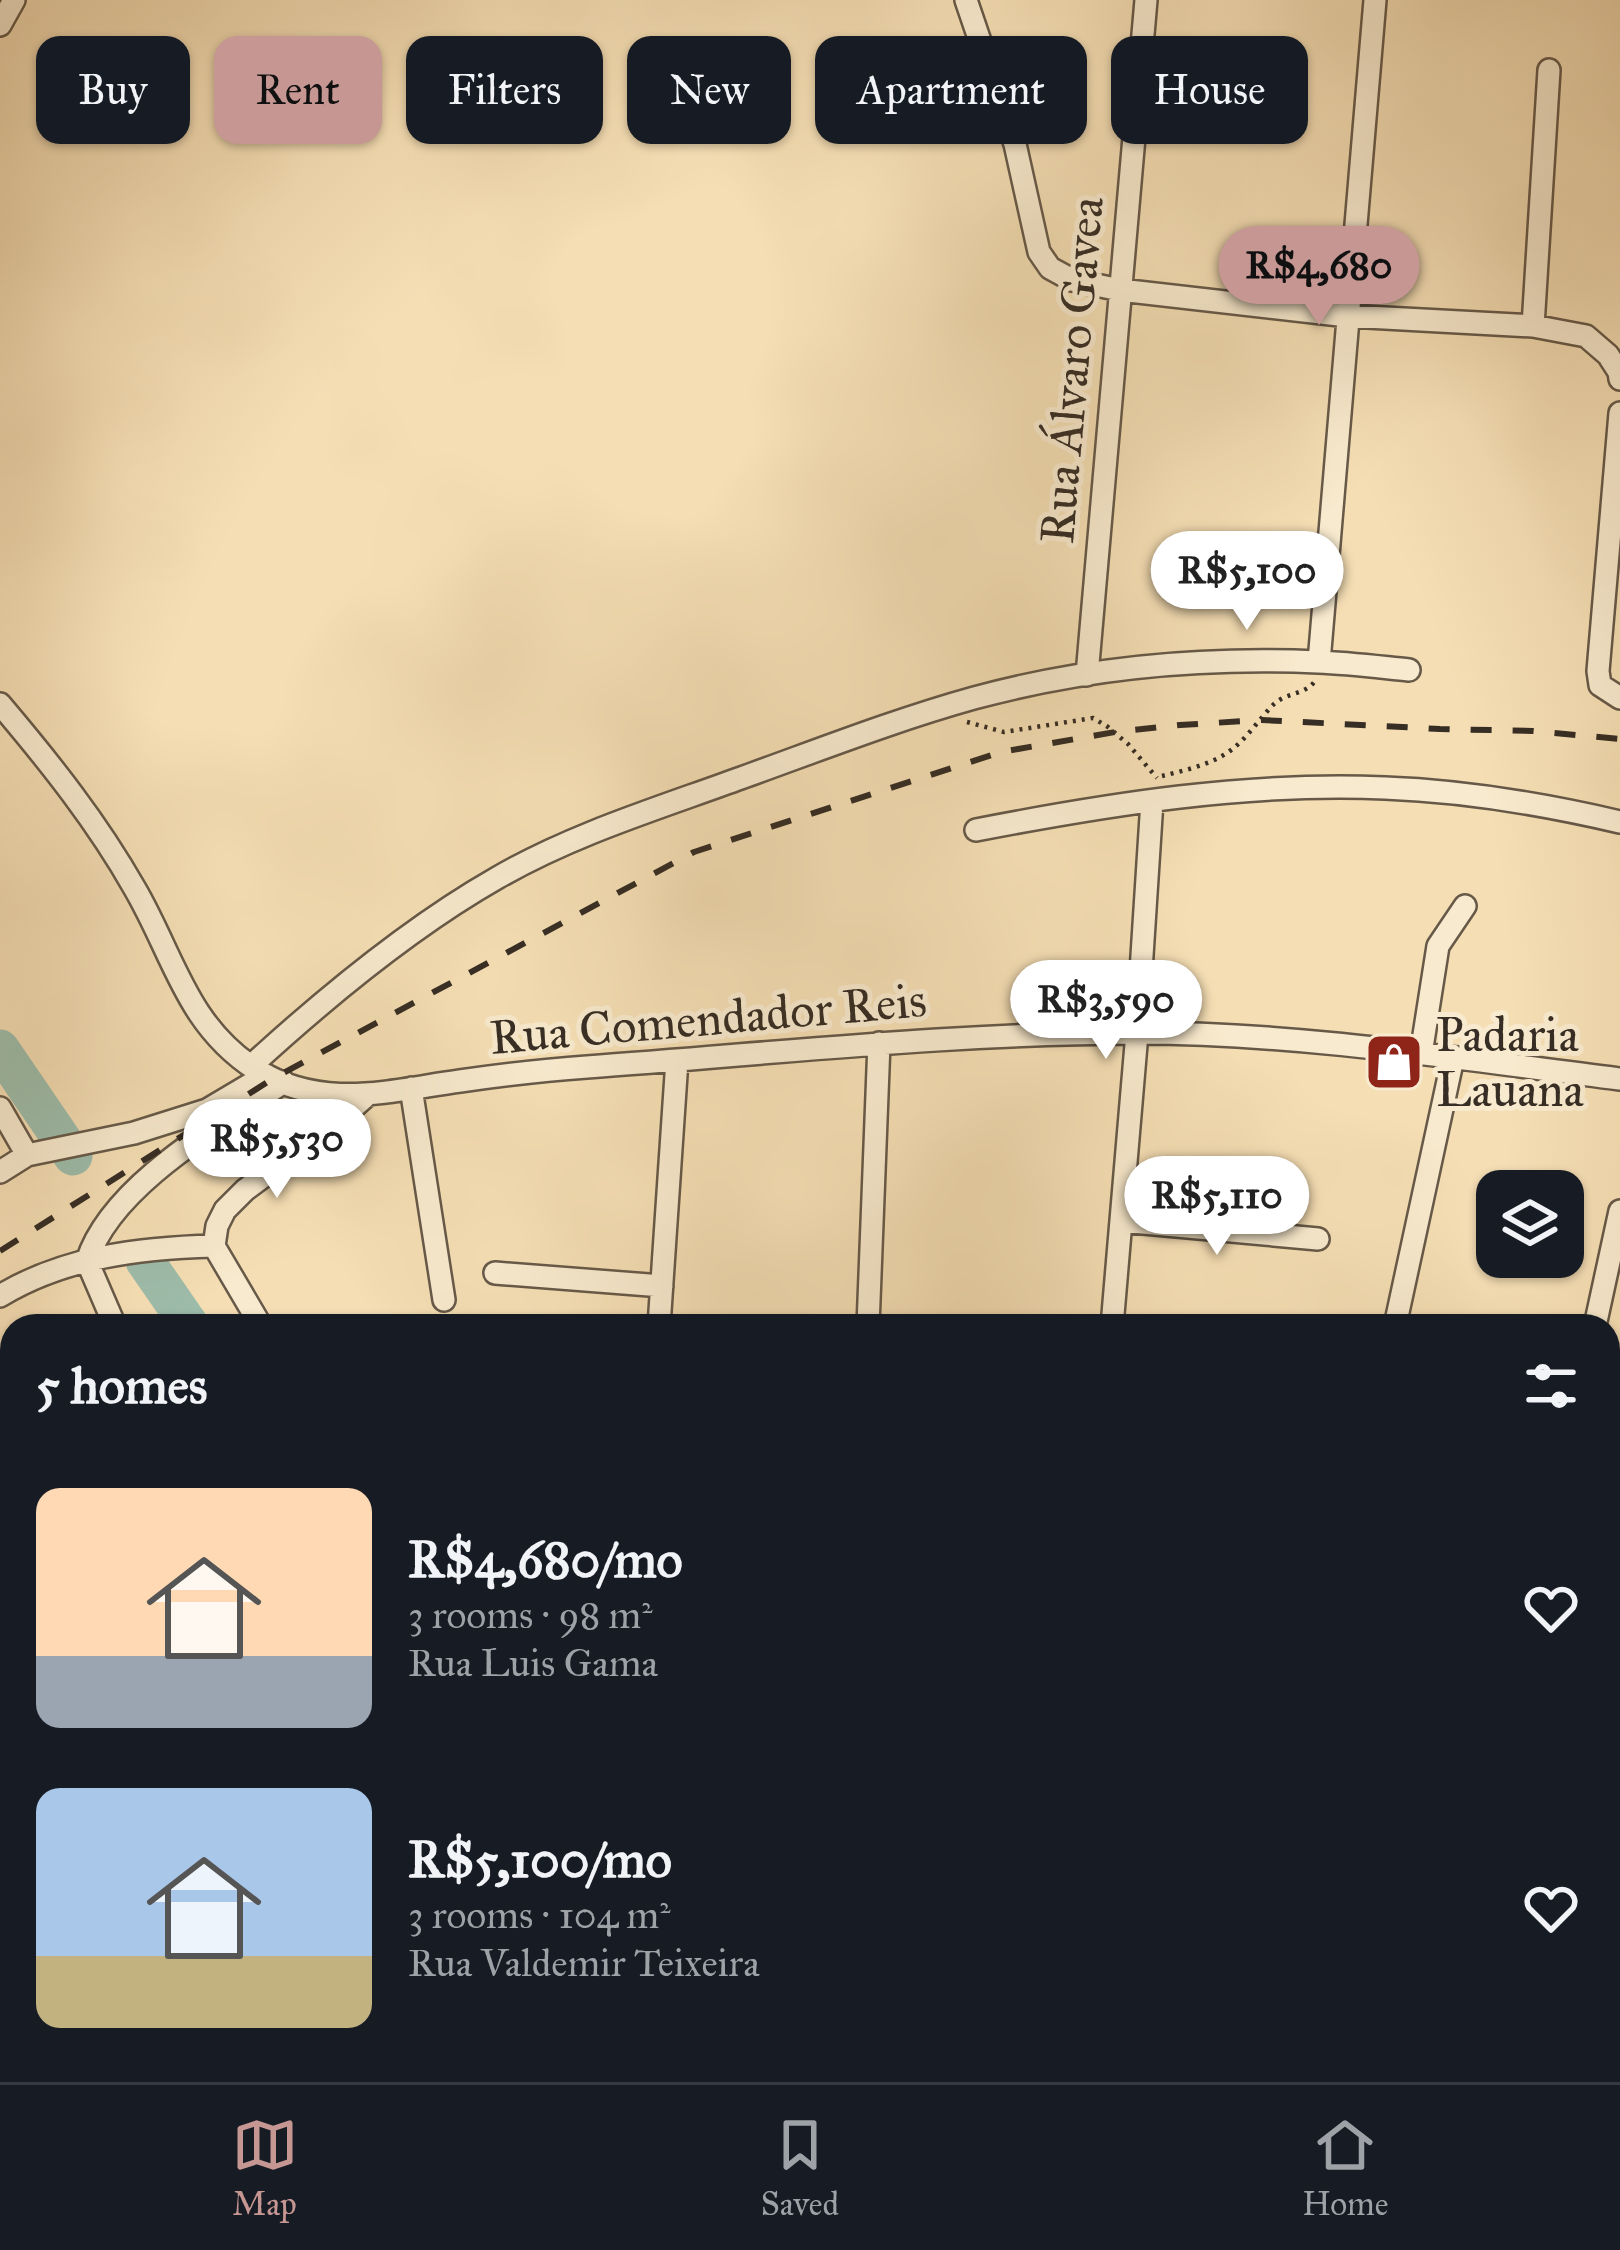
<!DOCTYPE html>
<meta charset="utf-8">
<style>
:root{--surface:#171b24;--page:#242831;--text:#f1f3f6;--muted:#9ea1a6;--line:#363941;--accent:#c59692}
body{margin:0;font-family:"IM FELL Great Primer",serif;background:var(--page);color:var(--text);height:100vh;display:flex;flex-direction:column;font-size:45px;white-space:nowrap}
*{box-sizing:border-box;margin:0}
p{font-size:39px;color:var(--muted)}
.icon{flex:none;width:66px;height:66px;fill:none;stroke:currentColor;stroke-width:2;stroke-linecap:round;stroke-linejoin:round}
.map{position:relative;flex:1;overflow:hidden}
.sheet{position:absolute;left:0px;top:1314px;width:1620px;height:768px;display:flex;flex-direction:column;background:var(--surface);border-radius:36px 36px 0 0;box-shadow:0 3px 9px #0004}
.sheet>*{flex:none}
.guide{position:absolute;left:36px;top:36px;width:1548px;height:108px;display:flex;gap:24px}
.controls{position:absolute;left:1476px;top:1170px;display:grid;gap:24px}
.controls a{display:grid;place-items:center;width:108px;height:108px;border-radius:24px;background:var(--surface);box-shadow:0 3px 9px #0004;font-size:60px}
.price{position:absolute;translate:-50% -102px;padding:0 27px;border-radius:42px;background:#fff;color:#222;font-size:39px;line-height:78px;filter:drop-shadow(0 3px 6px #0008)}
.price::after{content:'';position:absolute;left:50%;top:72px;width:36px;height:27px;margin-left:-18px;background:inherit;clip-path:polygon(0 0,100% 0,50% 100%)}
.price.selected{background:var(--accent);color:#111}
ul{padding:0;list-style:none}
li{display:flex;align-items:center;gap:36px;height:300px;padding:0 36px}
li span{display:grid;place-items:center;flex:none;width:336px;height:240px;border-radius:24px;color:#555}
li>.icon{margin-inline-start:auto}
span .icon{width:144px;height:144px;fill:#fffc;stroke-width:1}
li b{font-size:51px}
h2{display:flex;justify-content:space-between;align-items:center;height:144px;padding:0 36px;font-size:51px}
.chip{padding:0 42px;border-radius:24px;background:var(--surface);box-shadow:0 3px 9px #0004;font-size:42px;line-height:108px}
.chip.selected{background:var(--accent);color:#111}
.tab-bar{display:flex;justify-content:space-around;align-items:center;height:168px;border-top:3px solid var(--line);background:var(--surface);font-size:33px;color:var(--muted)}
.tab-bar a{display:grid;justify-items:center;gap:6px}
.tab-bar .selected{color:var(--accent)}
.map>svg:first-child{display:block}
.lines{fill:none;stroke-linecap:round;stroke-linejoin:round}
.river{stroke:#9dbcaa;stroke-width:39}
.street-casing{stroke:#665948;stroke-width:26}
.path{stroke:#362d24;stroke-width:4.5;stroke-dasharray:3 6;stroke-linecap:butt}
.street{stroke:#f8eace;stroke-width:21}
.rail{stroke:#362d24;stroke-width:6;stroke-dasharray:21 21;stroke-linecap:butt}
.labels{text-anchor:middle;stroke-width:10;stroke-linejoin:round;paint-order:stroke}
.street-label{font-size:48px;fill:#362d24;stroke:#f8eace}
.poi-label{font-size:48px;fill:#362d24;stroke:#f8eace;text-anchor:start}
</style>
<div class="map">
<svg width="1620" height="2082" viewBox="0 0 1620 2082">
<rect width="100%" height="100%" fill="#f5deb4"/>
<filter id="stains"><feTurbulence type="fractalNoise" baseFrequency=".00167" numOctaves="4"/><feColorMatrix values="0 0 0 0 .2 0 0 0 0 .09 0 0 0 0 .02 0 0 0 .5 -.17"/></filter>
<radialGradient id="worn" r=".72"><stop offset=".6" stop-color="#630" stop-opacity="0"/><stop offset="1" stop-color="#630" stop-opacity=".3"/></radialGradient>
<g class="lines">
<path class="river" d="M 0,1049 L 73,1156
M 145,1261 L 190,1326
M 1608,1674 L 1620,1673"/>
<defs>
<path id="street" d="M 966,0 L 1015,144 L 1039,252 L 1050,268 L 1072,280 L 1120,290 L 1348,316 L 1533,326 L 1586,336 L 1608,355 L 1619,372 L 1620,379
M 0,25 L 14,0
M 1533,326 L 1549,70
M 1620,413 L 1598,671 L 1600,685 L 1620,698
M 1319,662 L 1375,0
M 1087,675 L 1146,0
M 0,704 C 50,763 97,822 135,889 C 174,956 186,1024 255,1069 C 322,1111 388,1091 460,1081 C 502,1075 545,1070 587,1067 C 770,1054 953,1033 1137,1033 C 1299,1033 1459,1059 1620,1079
M 976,830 C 1110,804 1249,782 1385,788 C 1464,791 1543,804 1620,822
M 1421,1054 L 1438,946 L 1465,906
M 251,1066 C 324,999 411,927 497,878 C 573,834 659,808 741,778 C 819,750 895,720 974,698 C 1085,668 1204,657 1318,662 C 1348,663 1379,667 1409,670
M 411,1088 L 444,1300
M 0,1108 L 27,1155
M 0,1172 L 27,1155 L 134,1133 L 207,1110 L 266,1075
M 1121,1221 L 1318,1239
M 87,1261 C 111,1185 220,1125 284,1082
M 87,1261 L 115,1326
M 495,1273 L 662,1286
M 0,1296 C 64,1257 140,1248 214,1246
M 261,1326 L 214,1246 L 217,1226 L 225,1210 L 245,1190 L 337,1122 L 365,1097
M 659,1326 L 677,1060
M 868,1326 L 879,1043
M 1112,1326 L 1137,1033 L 1152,801
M 1395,1326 L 1453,1058
M 1595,1326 L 1620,1211
M 0,1504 L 12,1497
M 1608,1624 L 1620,1623
M 0,1659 L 12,1651
M 1608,1796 L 1620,1763
M 1608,1943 L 1620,1948
M 974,2070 L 977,2082
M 1208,2070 L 1211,2082
M 0,2078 L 12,2070
M 412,2082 L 431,2070
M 657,2082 L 667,2070
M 868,2082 L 872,2070
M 1266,2082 L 1315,2070
M 1501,2082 L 1505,2070"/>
</defs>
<use href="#street" class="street-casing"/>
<path class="path" d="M 967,722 L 1004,732 L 1093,718 L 1108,727 L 1128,744 L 1157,778
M 1162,776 C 1186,770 1215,764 1235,747 C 1249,735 1261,717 1274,704 C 1287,692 1305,695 1315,681"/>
<use href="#street" class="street"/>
<path class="rail" d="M 0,1251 L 274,1078 L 694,852 L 1001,752 L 1115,732 L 1180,725 L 1262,720 L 1440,729 L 1533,731 L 1620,739"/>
</g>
<defs>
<symbol id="shop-square" viewBox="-11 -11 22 22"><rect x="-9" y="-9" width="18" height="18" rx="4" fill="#8f2418" stroke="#f8eace"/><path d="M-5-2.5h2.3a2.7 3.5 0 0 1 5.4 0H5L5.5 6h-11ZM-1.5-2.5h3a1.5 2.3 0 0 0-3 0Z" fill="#fff"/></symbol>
</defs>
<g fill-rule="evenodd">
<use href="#shop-square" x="1361" y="1029" width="66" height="66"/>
</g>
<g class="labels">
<g class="street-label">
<text transform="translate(1071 370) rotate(-85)" y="17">Rua Álvaro Gavea</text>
<text transform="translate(708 1018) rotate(-5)" y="17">Rua Comendador Reis</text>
</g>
<g class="poi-label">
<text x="1436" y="1051">Padaria<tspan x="1436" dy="55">Lauana</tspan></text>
</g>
</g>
<rect width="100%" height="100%" filter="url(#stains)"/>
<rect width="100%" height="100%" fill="url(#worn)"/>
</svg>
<div class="controls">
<a><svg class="icon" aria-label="layers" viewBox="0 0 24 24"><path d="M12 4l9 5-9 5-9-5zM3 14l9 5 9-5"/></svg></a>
</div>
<b class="price selected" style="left:1319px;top:328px">R$4,680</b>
<b class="price" style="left:1247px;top:633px">R$5,100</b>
<b class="price" style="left:1106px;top:1062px">R$3,590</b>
<b class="price" style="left:277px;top:1201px">R$5,530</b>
<b class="price" style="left:1217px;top:1258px">R$5,110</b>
<div class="guide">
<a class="chip">Buy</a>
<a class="chip selected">Rent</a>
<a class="chip">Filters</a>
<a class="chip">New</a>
<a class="chip">Apartment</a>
<a class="chip">House</a>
</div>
<section class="sheet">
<h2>5 homes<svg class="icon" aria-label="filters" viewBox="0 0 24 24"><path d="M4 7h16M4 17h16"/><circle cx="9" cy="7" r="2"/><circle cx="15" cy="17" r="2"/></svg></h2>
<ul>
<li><span style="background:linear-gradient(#ffd9b3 70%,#9aa5b1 0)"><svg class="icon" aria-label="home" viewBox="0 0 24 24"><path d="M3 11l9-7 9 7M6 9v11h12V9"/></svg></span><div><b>R$4,680/mo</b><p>3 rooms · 98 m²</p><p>Rua Luis Gama</p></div><svg class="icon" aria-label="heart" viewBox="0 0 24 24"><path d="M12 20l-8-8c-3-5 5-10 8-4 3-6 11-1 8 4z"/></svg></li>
<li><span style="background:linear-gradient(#a9c7e8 70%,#c2b280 0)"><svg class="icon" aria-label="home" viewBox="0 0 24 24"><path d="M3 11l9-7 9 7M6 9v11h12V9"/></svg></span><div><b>R$5,100/mo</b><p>3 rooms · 104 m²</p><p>Rua Valdemir Teixeira</p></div><svg class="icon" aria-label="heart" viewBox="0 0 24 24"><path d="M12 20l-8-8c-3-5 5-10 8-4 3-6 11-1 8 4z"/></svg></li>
</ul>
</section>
</div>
<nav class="tab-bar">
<a class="selected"><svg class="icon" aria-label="map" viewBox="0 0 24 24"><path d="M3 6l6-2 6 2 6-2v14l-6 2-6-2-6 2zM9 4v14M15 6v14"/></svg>Map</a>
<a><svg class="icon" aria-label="saved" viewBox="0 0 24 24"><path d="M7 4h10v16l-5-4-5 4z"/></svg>Saved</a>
<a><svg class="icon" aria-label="home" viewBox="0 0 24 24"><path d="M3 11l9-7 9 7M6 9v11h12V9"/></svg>Home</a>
</nav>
